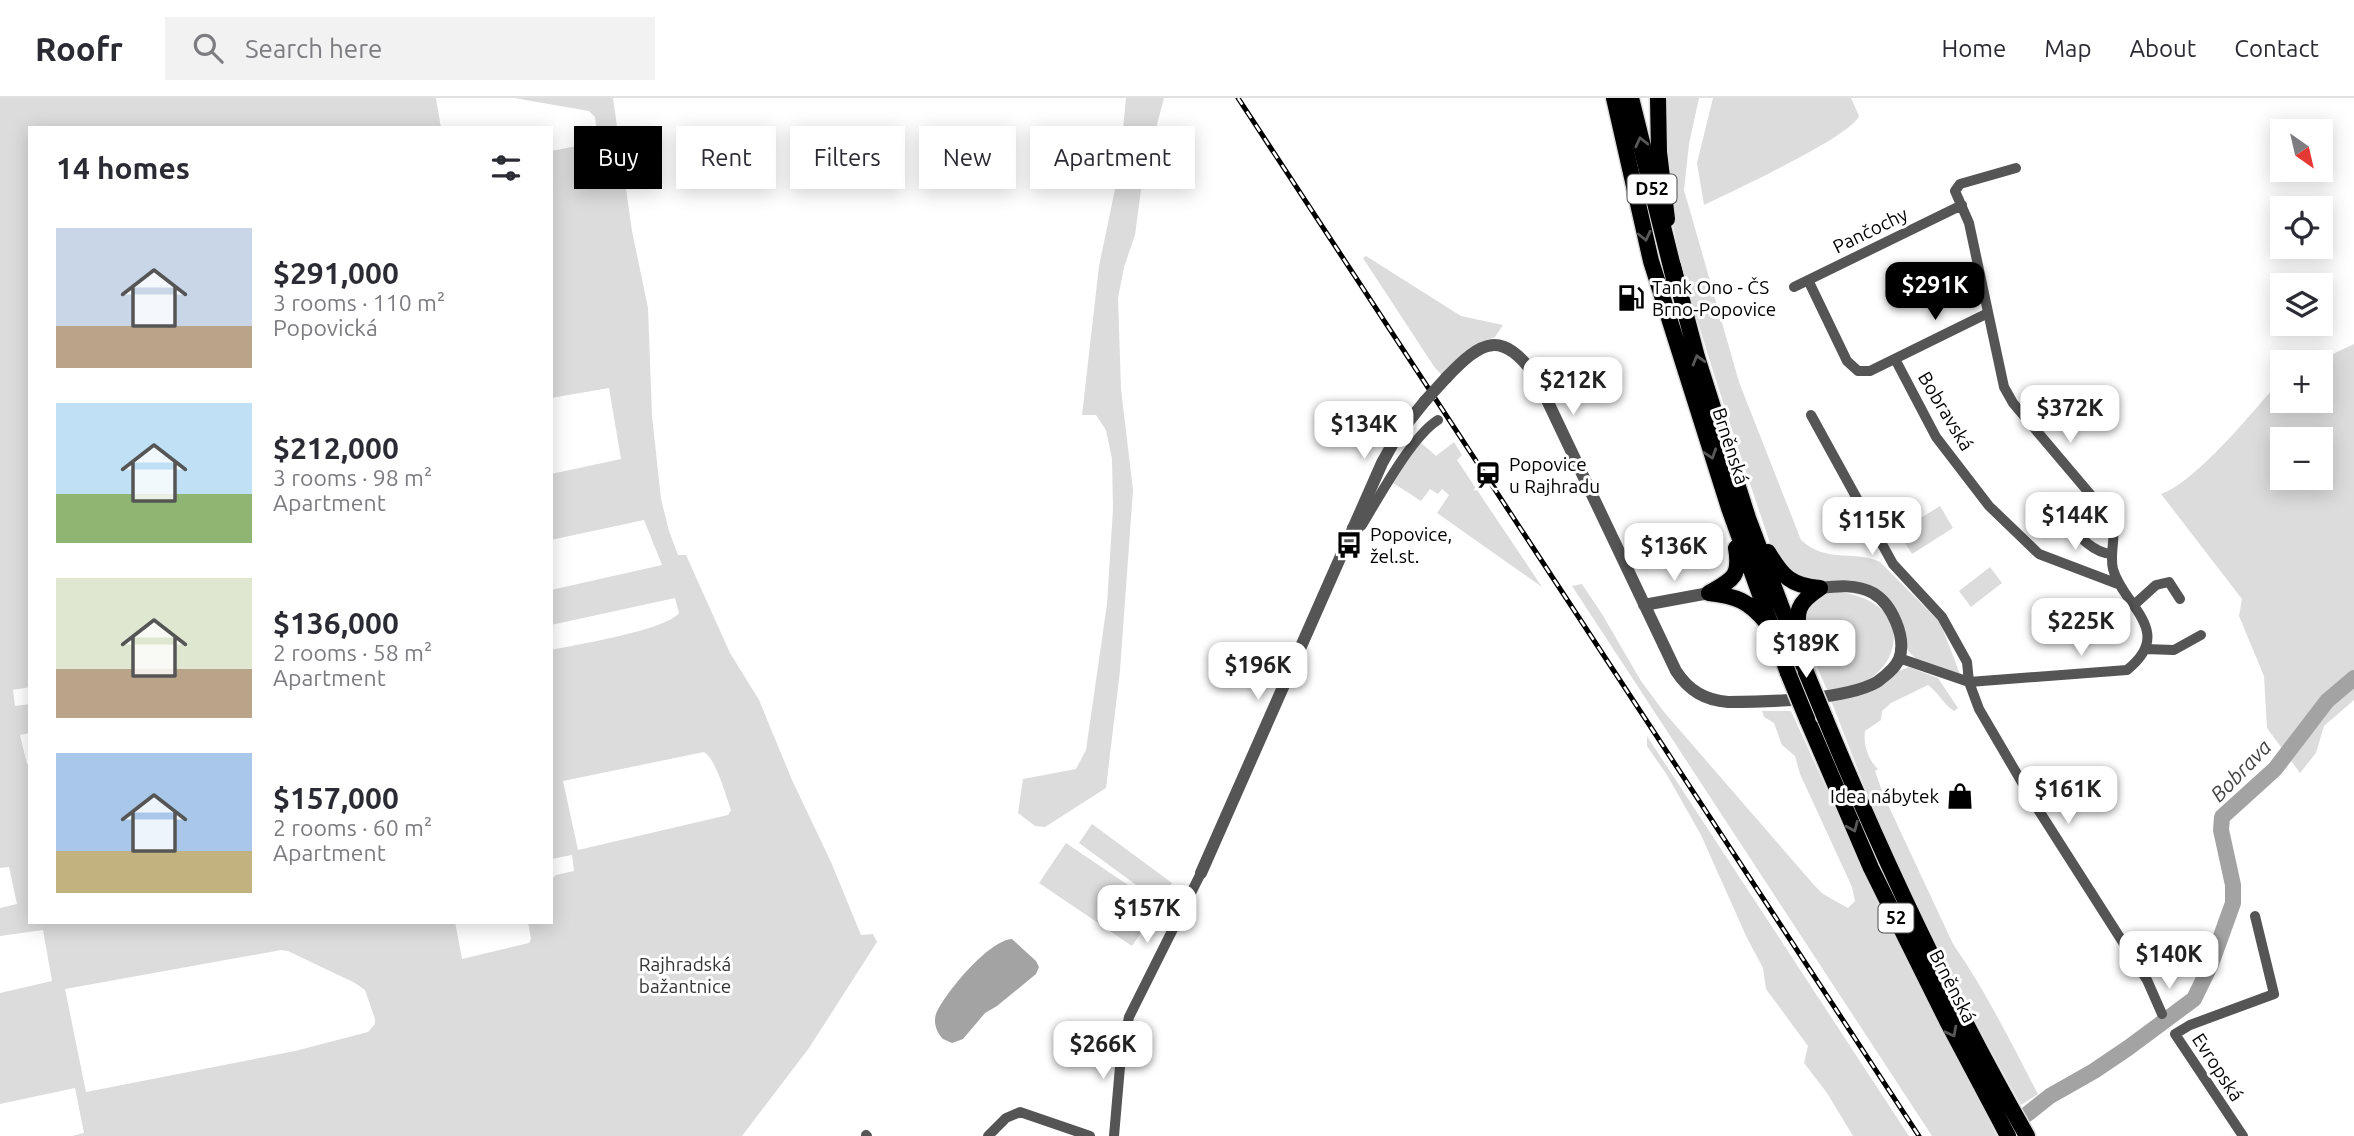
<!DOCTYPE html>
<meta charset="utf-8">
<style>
:root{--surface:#fff;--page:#f2f2f3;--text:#2b2b33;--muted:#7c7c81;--line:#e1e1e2;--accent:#000}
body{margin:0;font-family:Ubuntu,sans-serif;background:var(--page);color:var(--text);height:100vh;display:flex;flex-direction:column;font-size:26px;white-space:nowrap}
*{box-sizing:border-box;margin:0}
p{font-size:23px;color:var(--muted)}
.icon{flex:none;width:38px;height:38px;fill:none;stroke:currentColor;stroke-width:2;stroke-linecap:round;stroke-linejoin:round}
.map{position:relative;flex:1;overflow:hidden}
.side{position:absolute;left:28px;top:28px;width:525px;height:798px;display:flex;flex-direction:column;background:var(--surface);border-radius:0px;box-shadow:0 4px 18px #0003}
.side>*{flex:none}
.guide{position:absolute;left:574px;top:28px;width:665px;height:63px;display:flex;gap:14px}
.needle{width:46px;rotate:146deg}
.controls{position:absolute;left:2270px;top:21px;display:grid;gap:14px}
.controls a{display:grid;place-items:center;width:63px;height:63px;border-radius:0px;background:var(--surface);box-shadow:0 4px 18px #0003;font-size:35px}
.price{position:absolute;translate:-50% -60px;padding:0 16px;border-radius:14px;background:#fff;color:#222;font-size:23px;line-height:46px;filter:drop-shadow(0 2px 4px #0008)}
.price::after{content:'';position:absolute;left:50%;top:42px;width:21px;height:16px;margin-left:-10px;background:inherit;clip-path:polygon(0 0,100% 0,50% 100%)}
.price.selected{background:var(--accent);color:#fff}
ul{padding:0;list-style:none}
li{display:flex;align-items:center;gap:21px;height:175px;padding:0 28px}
li span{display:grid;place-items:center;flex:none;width:196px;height:140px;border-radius:0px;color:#555}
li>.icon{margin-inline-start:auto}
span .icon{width:84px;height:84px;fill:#fffc;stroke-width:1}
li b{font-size:30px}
h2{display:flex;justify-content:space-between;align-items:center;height:84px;padding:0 28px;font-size:30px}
.tag{padding:0 24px;border-radius:0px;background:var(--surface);box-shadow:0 4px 18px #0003;font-size:24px;line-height:63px}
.tag.selected{background:var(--accent);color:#fff}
header{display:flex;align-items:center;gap:42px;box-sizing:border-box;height:98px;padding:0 35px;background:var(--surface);border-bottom:2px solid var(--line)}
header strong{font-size:33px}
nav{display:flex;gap:38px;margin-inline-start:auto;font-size:24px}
.search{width:490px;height:63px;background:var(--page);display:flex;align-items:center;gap:18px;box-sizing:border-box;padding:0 24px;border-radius:0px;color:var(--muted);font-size:26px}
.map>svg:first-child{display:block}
.green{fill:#dcdcdc;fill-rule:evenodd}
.water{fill:#a3a3a3}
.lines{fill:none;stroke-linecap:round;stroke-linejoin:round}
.river{stroke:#a3a3a3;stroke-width:16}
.trunk-casing{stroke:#dbdbdb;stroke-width:19}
.motorway-casing{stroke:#dbdbdb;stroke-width:21}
.minor{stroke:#555;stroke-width:10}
.tertiary{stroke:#555;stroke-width:12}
.trunk{stroke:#000;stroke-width:16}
.motorway{stroke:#000;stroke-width:18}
.rail-casing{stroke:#000;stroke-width:5}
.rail{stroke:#fff;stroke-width:2.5;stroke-dasharray:8;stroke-linecap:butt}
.trunk-bridge-casing{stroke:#dbdbdb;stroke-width:19;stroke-linecap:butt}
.tertiary-bridge{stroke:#555;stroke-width:12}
.trunk-bridge{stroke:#000;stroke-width:16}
.oneway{stroke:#595959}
.labels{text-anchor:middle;stroke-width:6;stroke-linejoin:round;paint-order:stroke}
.shield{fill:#fff;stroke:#4c4c4c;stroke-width:2}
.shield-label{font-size:18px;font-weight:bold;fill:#000}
.street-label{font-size:19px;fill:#000;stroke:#fff}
.poi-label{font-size:19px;fill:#000;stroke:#fff;text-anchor:start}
.park-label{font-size:19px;fill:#333;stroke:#fff}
.water-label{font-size:21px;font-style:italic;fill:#444;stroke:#fff}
</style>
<header>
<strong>Roofr</strong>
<div class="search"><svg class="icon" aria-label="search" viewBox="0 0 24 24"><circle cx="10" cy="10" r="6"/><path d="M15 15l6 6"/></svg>Search here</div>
<nav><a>Home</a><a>Map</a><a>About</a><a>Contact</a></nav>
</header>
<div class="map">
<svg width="2354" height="1038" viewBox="0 0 2354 1038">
<rect width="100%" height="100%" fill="#fff"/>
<path class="green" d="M 0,0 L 436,0 L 441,30 L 30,30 L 30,589 L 13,592 L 15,608 L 30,606 L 30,635 L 20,637 L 27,666 L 30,666 L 30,824 L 455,824 L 462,861 L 529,845 L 531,841 L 528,824 L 551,824 L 552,781 L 556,777 L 574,773 L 572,757 L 551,761 L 551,552 C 578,546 664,533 679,515 L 675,500 L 551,527 L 551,492 L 662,467 L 644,422 L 551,442 L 551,376 L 621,361 L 609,290 L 551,300 L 551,53 L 598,44 L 595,19 L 589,13 L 514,0 L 613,0 L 632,133 L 648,210 L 652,318 L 661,401 L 669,433 L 678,457 L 686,457 L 730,555 L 759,602 L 792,682 L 831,764 L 861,837 L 873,836 L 877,844 L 809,950 L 742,1038 L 72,1038 L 84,1035 L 75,990 L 0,1006 L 0,895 L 52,883 L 43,832 L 0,838 L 0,810 L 17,806 L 9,769 L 0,770 ZM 704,654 C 716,661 726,698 731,712 L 728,717 L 578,752 L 563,683 ZM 281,852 L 288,853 L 355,885 L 365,892 L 375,921 L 375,926 L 368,934 L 295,953 L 86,994 L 65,891 Z
M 1126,0 L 1164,0 L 1142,84 L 1135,137 L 1124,169 L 1118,200 L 1121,291 L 1133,392 L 1120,573 L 1106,690 L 1045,729 L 1035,728 L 1018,715 L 1023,681 L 1076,671 L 1086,652 L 1107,506 L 1113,411 L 1112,361 L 1106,332 L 1096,317 L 1082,317 L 1099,168 L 1119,72 Z
M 1665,0 L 1699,0 L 1689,46 L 1684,92 L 1739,284 L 1801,442 C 1827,466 1851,451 1880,464 L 1940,524 L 1960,576 L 1916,561 L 1908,553 L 1888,504 L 1799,482 L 1772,451 C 1752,392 1732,332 1713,273 C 1686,186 1656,93 1665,0 Z
M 1713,0 L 1851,0 L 1859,18 C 1852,38 1729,95 1704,107 L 1697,65 Z
M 1366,158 L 1461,218 L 1503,227 L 1495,239 L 1472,250 L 1443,278 L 1435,270 L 1363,160 Z
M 2354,246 L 2354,602 L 2324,628 L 2316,655 L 2300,675 L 2267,630 L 2264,578 L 2239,518 L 2242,501 L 2161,396 C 2188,387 2231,339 2251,316 C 2262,305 2268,293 2282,285 L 2282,303 L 2320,303 L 2320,264 L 2316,264 ZM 2282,341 L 2320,341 L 2320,380 L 2282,380 Z
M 1419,343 L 1436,358 L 1454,344 L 1462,357 L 1457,362 L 1542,489 L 1437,415 L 1449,397 L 1442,391 L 1438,396 L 1430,391 L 1421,403 L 1390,383 Z
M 1940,408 L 1953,430 L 1912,456 L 1898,434 Z
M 1990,469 L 2002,485 L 1971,509 L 1959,493 Z
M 1582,486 L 1602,516 L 1641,583 L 1664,614 L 1814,787 L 1823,796 L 1848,810 L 1855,803 L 1852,789 L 1800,676 L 1795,658 L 1782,647 L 1774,625 L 1764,619 L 1762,613 L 1791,613 L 1884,816 L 1997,1038 L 1932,1038 L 1572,488 Z
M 1831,493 C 1846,494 1860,497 1873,505 C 1907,525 1896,568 1864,584 C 1852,590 1839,591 1827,592 L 1801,531 L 1802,512 L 1822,495 Z
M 1909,569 L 1938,580 L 1958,610 L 1954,613 C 1944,607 1938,594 1928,587 L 1891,605 L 1882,613 L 1881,622 L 1865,633 C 1863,646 1868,662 1878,671 L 1875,673 L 1883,696 L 1953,846 C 1986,893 2011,945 2038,996 L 2021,1007 C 1972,920 1926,830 1885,739 C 1865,693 1848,645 1830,600 Z
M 1647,638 L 1909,1038 L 1853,1038 L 1827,995 L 1804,965 L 1808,948 L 1766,891 L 1763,870 L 1747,840 L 1701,737 L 1667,677 L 1647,648 Z
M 1092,726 L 1172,785 L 1158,803 L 1079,745 Z
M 1066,745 L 1159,808 L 1132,848 L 1039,785 Z"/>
<path class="water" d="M 1012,841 L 1036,863 L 1039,869 L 1036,876 L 997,908 L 985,915 L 963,941 L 952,945 L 943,941 C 937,935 933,925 936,916 C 945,895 989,842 1012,841 Z"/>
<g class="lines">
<path class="river" d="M 2026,1017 L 2050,998 L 2094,973 L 2128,950 L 2194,901 L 2211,866 L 2233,805 L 2233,787 L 2221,732 L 2222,719 L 2275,671 L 2327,603 L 2354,580"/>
<defs>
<path id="trunk" d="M 1614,0 L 1651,163 L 1729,410 L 1788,575
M 1658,0 L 1659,54 L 1667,121
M 1673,168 L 1697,259 L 1748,420 L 1806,574
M 1768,454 C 1782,478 1791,488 1820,490
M 1709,495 C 1732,482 1741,479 1736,450
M 1709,495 C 1736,498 1749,503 1766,524
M 1800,541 C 1795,513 1797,505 1820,490
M 1825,620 C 1884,763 1950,903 2027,1038
M 1807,621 L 1871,770 L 1947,923 L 2008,1038"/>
<path id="motorway" d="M 1630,0 L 1675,181"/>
</defs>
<use href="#trunk" class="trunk-casing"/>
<use href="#motorway" class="motorway-casing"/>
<path class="minor" d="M 1808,182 L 1847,263 L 1858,273 L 1870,273 L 1988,215
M 1794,189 L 1962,107
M 1895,261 L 1936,339 L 1989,408 L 2039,456 L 2118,486
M 1811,317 L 1893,466 L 1942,519 L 1967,564 L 1969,584 L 1979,611 L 2034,705 L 2147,882 L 2162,916
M 2058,413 C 2073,429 2088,455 2112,456
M 1352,430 L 1357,431 L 1362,427 C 1379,399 1412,338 1438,322
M 2135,506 L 2156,487 L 2169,484 L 2180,501
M 2145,551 L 2174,552 L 2201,537
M 1899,560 L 1969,584 L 2127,572 C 2176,533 2123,508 2113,471 C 2109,454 2117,438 2112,422 L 2013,305 L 2004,289 L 1969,125 L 1955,93 L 1960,86 L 2016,70
M 866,1037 L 867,1038
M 988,1038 L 1006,1020 L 1020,1014 L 1090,1038
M 1114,1038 L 1121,957 L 1129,919 L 1201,775
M 2243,1038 L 2175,936 L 2190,927 L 2274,896 L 2255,818"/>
<path class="tertiary" d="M 1446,280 C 1482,242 1502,231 1536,279 L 1676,573 C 1689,593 1705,602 1728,604 C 1765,604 1846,602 1877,584 C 1885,578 1895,571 1899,561 C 1907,540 1892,506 1873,495 C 1857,486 1837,488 1820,490
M 1644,507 L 1709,495
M 1201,775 L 1382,365 L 1397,338 L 1425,303"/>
<use href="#trunk" class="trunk"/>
<use href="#motorway" class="motorway"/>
<defs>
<path id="rail" d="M 1238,0 L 1919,1038"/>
</defs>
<use href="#rail" class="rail-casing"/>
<use href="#rail" class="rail"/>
<defs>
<path id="trunk-bridge" d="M 1806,574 L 1825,620
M 1788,575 L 1807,621"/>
</defs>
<use href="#trunk-bridge" class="trunk-bridge-casing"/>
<path class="tertiary-bridge" d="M 1425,303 L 1446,280"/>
<use href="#trunk-bridge" class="trunk-bridge"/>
</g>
<defs><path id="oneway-chevron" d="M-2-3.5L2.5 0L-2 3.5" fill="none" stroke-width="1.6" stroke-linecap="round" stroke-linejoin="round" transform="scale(1.75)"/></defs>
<g class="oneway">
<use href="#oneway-chevron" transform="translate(1641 44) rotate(-103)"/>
<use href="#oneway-chevron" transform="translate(1645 138) rotate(77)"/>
<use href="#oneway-chevron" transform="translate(1698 262) rotate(-106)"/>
<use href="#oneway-chevron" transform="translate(1711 356) rotate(72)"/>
<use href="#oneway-chevron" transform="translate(1853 729) rotate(67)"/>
<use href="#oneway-chevron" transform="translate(1952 934) rotate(63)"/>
</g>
<defs>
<symbol id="fuel-bare" viewBox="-9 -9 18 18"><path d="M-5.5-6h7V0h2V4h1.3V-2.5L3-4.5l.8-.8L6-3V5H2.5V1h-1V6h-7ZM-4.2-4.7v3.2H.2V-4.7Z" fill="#000" stroke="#fff" stroke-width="2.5" paint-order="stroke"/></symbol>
<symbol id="station-bare" viewBox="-9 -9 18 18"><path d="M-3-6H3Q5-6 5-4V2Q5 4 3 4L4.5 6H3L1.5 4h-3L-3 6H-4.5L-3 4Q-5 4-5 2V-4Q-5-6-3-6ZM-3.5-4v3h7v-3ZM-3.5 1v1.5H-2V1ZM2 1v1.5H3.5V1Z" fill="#000" stroke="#fff" stroke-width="2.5" paint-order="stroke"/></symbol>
<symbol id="bus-bare" viewBox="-9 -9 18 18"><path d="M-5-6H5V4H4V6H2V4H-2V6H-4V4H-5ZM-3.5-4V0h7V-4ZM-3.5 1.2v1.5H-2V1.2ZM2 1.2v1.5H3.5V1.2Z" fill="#000" stroke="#fff" stroke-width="2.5" paint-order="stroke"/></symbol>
<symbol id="shop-bare" viewBox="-9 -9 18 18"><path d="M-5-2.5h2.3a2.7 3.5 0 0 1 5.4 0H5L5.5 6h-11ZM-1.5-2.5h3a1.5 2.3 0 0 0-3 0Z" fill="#000" stroke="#fff" stroke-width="2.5" paint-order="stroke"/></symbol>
</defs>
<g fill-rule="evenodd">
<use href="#fuel-bare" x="1612" y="181" width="38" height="38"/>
<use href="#station-bare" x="1469" y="358" width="38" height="38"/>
<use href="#bus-bare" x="1330" y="428" width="38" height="38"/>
<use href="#shop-bare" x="1941" y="679" width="38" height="38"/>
</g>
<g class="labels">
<g class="shield">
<rect x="1627.5" y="76.5" width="49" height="29" rx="5"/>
<rect x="1878.5" y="805.5" width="35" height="29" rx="5"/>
</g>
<g class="shield-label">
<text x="1652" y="97">D52</text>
<text x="1896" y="826">52</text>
</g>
<g class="street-label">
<text transform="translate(1870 132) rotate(-26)" y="7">Pančochy</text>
<text transform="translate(1946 313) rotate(59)" y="7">Bobravská</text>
<text transform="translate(1731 348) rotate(72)" y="7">Brněnská</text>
<text transform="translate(1953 888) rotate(63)" y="7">Brněnská</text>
<text transform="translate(2218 969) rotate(57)" y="7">Evropská</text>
</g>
<g class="poi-label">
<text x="1652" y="196">Tank Ono - ČS<tspan x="1652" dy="22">Brno-Popovice</tspan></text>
<text x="1509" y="373">Popovice<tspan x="1509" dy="22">u Rajhradu</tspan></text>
<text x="1370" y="443">Popovice,<tspan x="1370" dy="22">žel.st.</tspan></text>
<text x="1939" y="705" text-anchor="end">Idea nábytek</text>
</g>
<g class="park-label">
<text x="685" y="873">Rajhradská<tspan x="685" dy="22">bažantnice</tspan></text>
</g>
<g class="water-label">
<text transform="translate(2241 673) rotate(-46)" y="7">Bobrava</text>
</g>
</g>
</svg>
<div class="controls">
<a><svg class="needle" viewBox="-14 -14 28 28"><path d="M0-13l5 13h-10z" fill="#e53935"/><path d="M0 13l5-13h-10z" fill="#7c7c81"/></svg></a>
<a><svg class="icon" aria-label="locate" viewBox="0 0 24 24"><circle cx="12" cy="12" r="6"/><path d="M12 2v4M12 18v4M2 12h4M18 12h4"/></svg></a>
<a><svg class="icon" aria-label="layers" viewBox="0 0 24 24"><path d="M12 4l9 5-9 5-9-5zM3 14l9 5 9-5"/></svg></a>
<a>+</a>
<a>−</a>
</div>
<b class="price selected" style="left:1935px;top:224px">$291K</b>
<b class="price" style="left:1573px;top:319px">$212K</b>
<b class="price" style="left:2070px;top:347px">$372K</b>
<b class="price" style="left:1364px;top:363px">$134K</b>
<b class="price" style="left:2075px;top:454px">$144K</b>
<b class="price" style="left:1872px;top:459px">$115K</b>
<b class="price" style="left:1674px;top:485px">$136K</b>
<b class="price" style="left:2081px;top:560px">$225K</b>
<b class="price" style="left:1806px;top:582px">$189K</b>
<b class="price" style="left:1258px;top:604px">$196K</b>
<b class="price" style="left:2068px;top:728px">$161K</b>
<b class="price" style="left:1147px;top:847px">$157K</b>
<b class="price" style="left:2169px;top:893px">$140K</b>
<b class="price" style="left:1103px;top:983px">$266K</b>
<div class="guide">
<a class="tag selected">Buy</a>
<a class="tag">Rent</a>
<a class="tag">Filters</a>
<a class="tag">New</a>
<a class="tag">Apartment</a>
</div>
<section class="side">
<h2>14 homes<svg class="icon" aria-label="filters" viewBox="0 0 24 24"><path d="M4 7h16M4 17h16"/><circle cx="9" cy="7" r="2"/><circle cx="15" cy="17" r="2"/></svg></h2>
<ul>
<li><span style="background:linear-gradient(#c9d6e8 70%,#b9a48a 0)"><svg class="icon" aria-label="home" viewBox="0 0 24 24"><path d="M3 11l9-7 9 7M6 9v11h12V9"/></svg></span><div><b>$291,000</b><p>3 rooms · 110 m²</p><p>Popovická</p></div></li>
<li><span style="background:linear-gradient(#bfe0f5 65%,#8fb573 0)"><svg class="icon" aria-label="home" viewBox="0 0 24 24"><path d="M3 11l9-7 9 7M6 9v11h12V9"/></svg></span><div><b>$212,000</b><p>3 rooms · 98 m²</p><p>Apartment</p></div></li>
<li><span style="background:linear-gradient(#dfe7d0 65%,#b9a48a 0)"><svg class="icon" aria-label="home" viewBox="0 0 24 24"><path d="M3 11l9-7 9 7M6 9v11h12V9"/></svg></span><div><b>$136,000</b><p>2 rooms · 58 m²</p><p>Apartment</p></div></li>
<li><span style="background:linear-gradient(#a9c7e8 70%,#c2b280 0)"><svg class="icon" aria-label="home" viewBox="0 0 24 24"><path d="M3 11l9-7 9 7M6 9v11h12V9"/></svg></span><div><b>$157,000</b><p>2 rooms · 60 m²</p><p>Apartment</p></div></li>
</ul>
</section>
</div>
